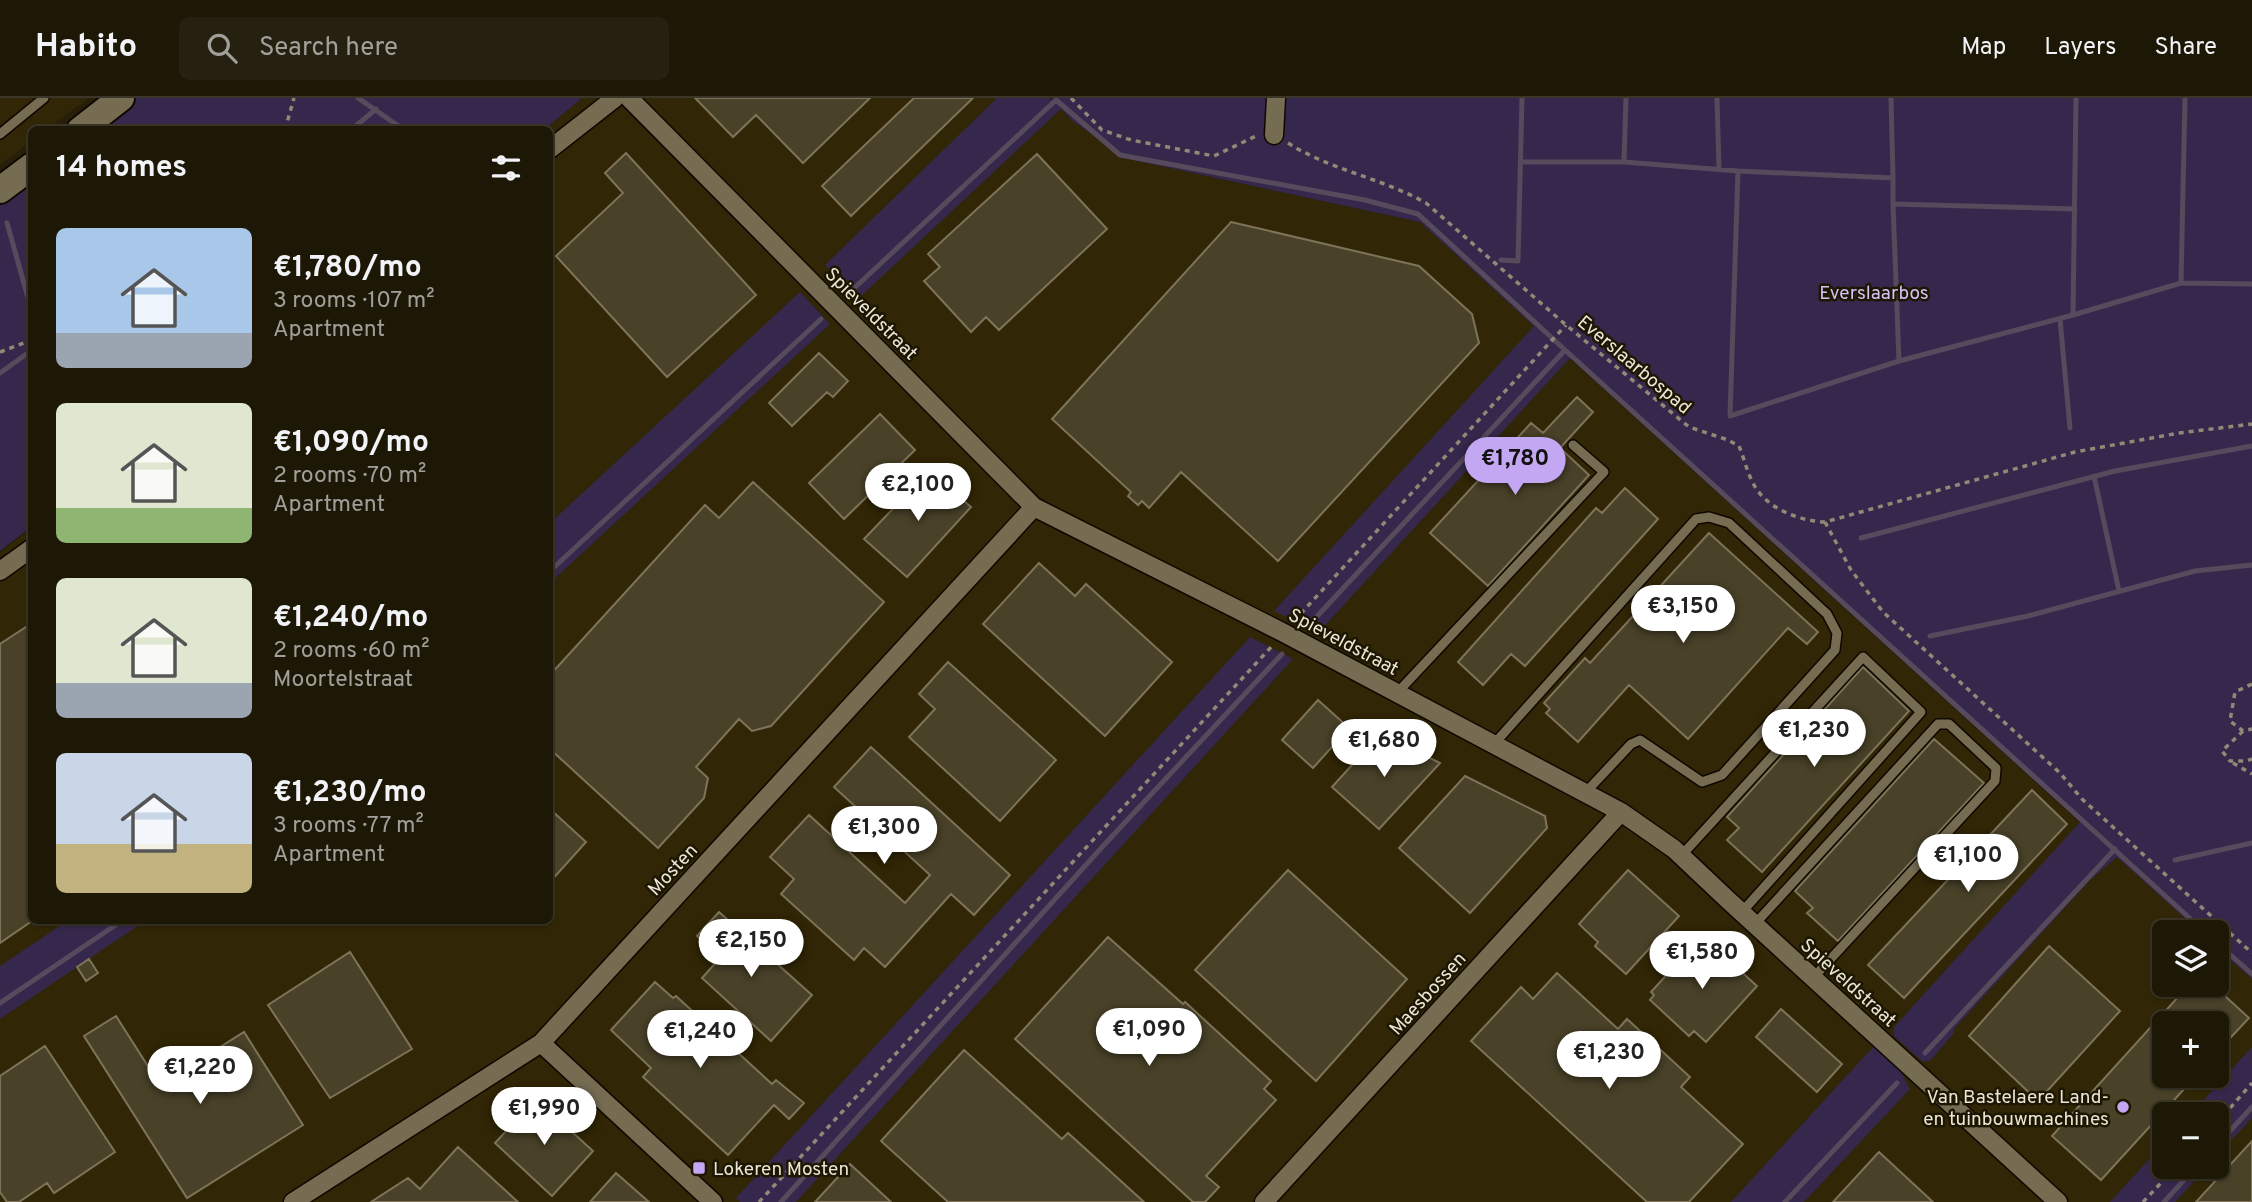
<!DOCTYPE html>
<meta charset="utf-8">
<style>
:root{--surface:#1d1705;--page:#25200f;--text:#f1f3f6;--muted:#a09f9a;--line:#3b3627;--accent:#c3a7f2}
body{margin:0;font-family:Overpass,sans-serif;background:var(--page);color:var(--text);height:100vh;display:flex;flex-direction:column;font-size:26px;white-space:nowrap}
*{box-sizing:border-box;margin:0}
p{font-size:23px;color:var(--muted)}
.icon{flex:none;width:38px;height:38px;fill:none;stroke:currentColor;stroke-width:2;stroke-linecap:round;stroke-linejoin:round}
.map{position:relative;flex:1;overflow:hidden}
.details{position:absolute;left:28px;top:28px;width:525px;height:798px;display:flex;flex-direction:column;background:var(--surface);border-radius:10px;box-shadow:0 2px 5px #0004,0 0 0 2px var(--line)}
.details>*{flex:none}
.buttons{position:absolute;left:2152px;top:822px;display:grid;gap:14px}
.buttons a{display:grid;place-items:center;width:77px;height:77px;border-radius:10px;background:var(--surface);box-shadow:0 2px 5px #0004,0 0 0 2px var(--line);font-size:35px}
.price{position:absolute;translate:-50% -60px;padding:0 16px;border-radius:24px;background:#fff;color:#222;font-size:23px;line-height:46px;filter:drop-shadow(0 2px 4px #0008)}
.price::after{content:'';position:absolute;left:50%;top:42px;width:21px;height:16px;margin-left:-10px;background:inherit;clip-path:polygon(0 0,100% 0,50% 100%)}
.price.selected{background:var(--accent);color:#111}
ul{padding:0;list-style:none}
li{display:flex;align-items:center;gap:21px;height:175px;padding:0 28px}
li span{display:grid;place-items:center;flex:none;width:196px;height:140px;border-radius:10px;color:#555}
li>.icon{margin-inline-start:auto}
span .icon{width:84px;height:84px;fill:#fffc;stroke-width:1}
li b{font-size:30px}
h2{display:flex;justify-content:space-between;align-items:center;height:84px;padding:0 28px;font-size:30px}
header{display:flex;align-items:center;gap:42px;box-sizing:border-box;height:98px;padding:0 35px;background:var(--surface);border-bottom:2px solid var(--line)}
header strong{font-size:33px}
nav{display:flex;gap:38px;margin-inline-start:auto;font-size:24px}
.search{width:490px;height:63px;background:var(--page);display:flex;align-items:center;gap:18px;box-sizing:border-box;padding:0 24px;border-radius:10px;color:var(--muted);font-size:26px}
.map>svg:first-child{display:block}
.built{fill:#312605;fill-rule:evenodd}
.green{fill:#36284c}
.lines{fill:none;stroke-linecap:round;stroke-linejoin:round}
.stream{stroke:#564a5c;stroke-width:5}
.building{fill:#494128;stroke:#7d7459;stroke-width:2}
.lane-casing{stroke:#100800;stroke-width:12}
.street-casing{stroke:#100800;stroke-width:21}
.secondary-casing{stroke:#100800;stroke-width:30}
.path{stroke:#8f8976;stroke-width:3.5;stroke-dasharray:5 5;stroke-linecap:butt}
.lane{stroke:#756c52;stroke-width:9}
.street{stroke:#756c52;stroke-width:18}
.secondary{stroke:#756c52;stroke-width:26}
.poi-dot{fill:#c3a7f2;stroke:#1d1601;stroke-width:2.5}
.labels{text-anchor:middle;stroke-width:5;stroke-linejoin:round;paint-order:stroke}
.park-label{font-size:19px;fill:#d4c2f7;stroke:#1d1601}
.street-label{font-size:19px;fill:#eae5d7;stroke:#1d1601}
.poi-label{font-size:19px;fill:#eae5d7;stroke:#1d1601;text-anchor:end}
</style>
<header>
<strong>Habito</strong>
<div class="search"><svg class="icon" aria-label="search" viewBox="0 0 24 24"><circle cx="10" cy="10" r="6"/><path d="M15 15l6 6"/></svg>Search here</div>
<nav><a>Map</a><a>Layers</a><a>Share</a></nav>
</header>
<div class="map">
<svg width="2252" height="1104" viewBox="0 0 2252 1104">
<rect width="100%" height="100%" fill="#271f07"/>
<path class="built" d="M 0,0 L 89,0 L 47,31 L 32,32 L 31,43 L 0,67 Z
M 582,0 L 1049,0 L 1074,24 L 1128,61 L 1420,124 L 2201,835 L 2165,835 L 2165,887 L 2217,887 L 2217,850 L 2252,881 L 2252,1104 L 0,1104 L 0,455 L 31,430 L 32,822 L 550,822 L 550,32 L 545,31 ZM 2165,926 L 2217,926 L 2217,978 L 2165,978 ZM 2165,1017 L 2217,1017 L 2217,1069 L 2165,1069 Z"/>
<path class="green" d="M 133,0 L 582,0 L 545,31 L 92,32 Z
M 997,0 L 1049,0 L 1055,5 L 1051,0 L 2252,0 L 2252,881 L 2217,850 L 2217,835 L 2201,835 L 2117,759 L 2089,783 L 1954,931 L 1954,935 L 1931,962 L 1923,964 L 1894,938 L 1894,929 L 2080,724 L 1570,260 L 1319,534 L 1274,513 L 1534,228 L 1420,124 L 1128,61 L 1074,24 L 1061,11 L 858,201 L 825,167 Z
M 31,78 L 31,429 L 0,453 L 0,102 Z
M 800,194 L 830,226 L 550,485 L 550,425 Z
M 1250,539 L 1293,561 L 796,1104 L 740,1104 L 736,1100 Z
M 67,823 L 145,823 L 0,921 L 0,868 Z
M 1873,949 L 1900,972 L 1910,991 L 1804,1104 L 1731,1104 Z
M 2252,949 L 2252,1020 L 2217,1058 L 2217,1017 L 2190,1017 Z
M 2165,1044 L 2165,1069 L 2207,1069 L 2175,1104 L 2110,1104 Z"/>
<g class="lines">
<path class="stream" d="M 358,0 L 397,27 L 409,32
M 1717,0 L 1719,71
M 351,32 L 376,11
M 1521,64 L 1624,64 L 1738,73 L 1893,80 L 1891,0
M 1624,64 L 1626,0
M 1738,73 L 1730,318 L 1899,263 L 2073,217 L 2181,185 L 2252,186
M 1893,80 L 1893,106 L 1899,263
M 1893,106 L 2075,111
M 7,125 L 32,214
M 1501,162 L 1518,163 L 1522,0
M 2181,185 L 2185,0
M 849,195 L 1056,2 L 1120,57 L 1365,102 L 1418,116 L 1565,252
M 2073,217 L 2076,0
M 2060,221 L 2070,330
M 0,275 L 32,252
M 2094,378 L 2119,493
M 1861,440 L 2115,373 L 2252,348
M 550,473 L 821,221
M 1308,528 L 1565,252 L 2206,835
M 1930,538 L 2028,518 L 2195,473 L 2252,467
M 2175,762 L 2252,745
M 2217,845 L 2252,876
M 0,905 L 123,822
M 1925,955 L 2115,751
M 2217,1047 L 2252,1009
M 781,1104 L 1104,747 L 1282,556
M 1785,1104 L 1897,985
M 2164,1104 L 2196,1069"/>
</g>
<path class="building" d="M 695,0 L 870,0 L 803,65 L 756,17 L 733,39 Z
M 914,0 L 973,0 L 851,118 L 822,88 Z
M 626,55 L 756,197 L 667,279 L 556,158 L 623,95 L 605,75 Z
M 1037,56 L 1107,131 L 999,232 L 986,219 L 971,234 L 924,183 L 940,169 L 928,156 Z
M 1231,124 L 1419,168 L 1472,216 L 1479,245 L 1278,463 L 1181,374 L 1149,410 L 1142,403 L 1138,407 L 1128,398 L 1131,394 L 1052,321 Z
M 819,255 L 848,283 L 833,299 L 827,294 L 792,328 L 769,305 Z
M 1577,299 L 1593,314 L 1560,350 L 1589,377 L 1488,488 L 1430,435 L 1531,325 L 1543,335 Z
M 880,316 L 915,352 L 844,421 L 809,385 Z
M 930,372 L 971,409 L 907,479 L 864,441 Z
M 753,384 L 884,504 L 771,628 L 752,633 L 739,621 L 696,669 L 708,680 L 704,700 L 658,750 L 550,651 L 550,577 L 705,407 L 719,420 Z
M 1625,390 L 1658,421 L 1525,568 L 1511,556 L 1483,587 L 1458,564 L 1596,410 L 1602,415 Z
M 1709,435 L 1818,534 L 1807,546 L 1788,530 L 1688,641 L 1629,587 L 1578,644 L 1546,615 L 1550,611 L 1544,605 L 1585,560 L 1590,565 Z
M 1039,465 L 1075,498 L 1086,486 L 1172,564 L 1105,638 L 983,526 Z
M 32,525 L 32,823 L 0,845 L 0,546 Z
M 948,564 L 1056,662 L 1000,723 L 909,639 L 935,611 L 919,596 Z
M 1863,569 L 1909,613 L 1762,774 L 1727,742 L 1739,730 L 1727,719 Z
M 1318,602 L 1349,630 L 1313,670 L 1282,642 Z
M 1381,635 L 1440,665 L 1379,731 L 1332,689 Z
M 1934,641 L 1984,685 L 1838,843 L 1807,815 L 1813,810 L 1795,793 Z
M 871,649 L 1010,777 L 974,817 L 951,796 L 885,869 L 864,850 L 854,862 L 781,796 L 794,781 L 770,759 L 809,717 L 905,805 L 930,777 L 834,689 Z
M 1465,678 L 1545,718 L 1547,730 L 1470,815 L 1399,750 Z
M 2032,692 L 2067,726 L 1904,900 L 1868,867 Z
M 550,711 L 586,744 L 550,784 Z
M 1288,772 L 1407,881 L 1316,983 L 1195,872 Z
M 1628,772 L 1679,818 L 1626,876 L 1595,848 L 1598,844 L 1579,826 Z
M 719,814 L 812,897 L 771,943 L 702,880 L 721,859 L 697,838 Z
M 1702,838 L 1757,888 L 1706,944 L 1694,933 L 1689,938 L 1650,902 L 1654,897 L 1651,894 Z
M 1108,839 L 1183,906 L 1185,904 L 1271,983 L 1264,991 L 1276,1002 L 1206,1078 L 1219,1089 L 1205,1104 L 1193,1104 L 1015,941 Z
M 2049,848 L 2120,913 L 2038,1003 L 1969,938 Z
M 350,854 L 412,951 L 330,1000 L 268,907 Z
M 89,861 L 98,875 L 86,883 L 77,869 Z
M 1557,875 L 1618,931 L 1627,921 L 1690,979 L 1681,989 L 1743,1046 L 1689,1104 L 1647,1104 L 1471,943 L 1521,889 L 1533,901 Z
M 655,884 L 673,900 L 676,898 L 772,986 L 776,982 L 804,1005 L 789,1021 L 774,1007 L 728,1057 L 643,979 L 651,970 L 611,932 Z
M 2189,887 L 2213,887 L 2249,920 L 2217,954 L 2217,926 L 2165,926 L 2165,978 L 2196,978 L 2101,1082 L 2052,1038 Z
M 1781,911 L 1842,966 L 1817,994 L 1756,939 Z
M 116,918 L 160,987 L 244,934 L 303,1027 L 187,1100 L 84,938 Z
M 45,948 L 115,1054 L 54,1095 L 47,1085 L 19,1104 L 7,1104 L 0,1094 L 0,978 Z
M 964,952 L 1062,1041 L 1068,1035 L 1144,1104 L 948,1104 L 881,1043 Z
M 536,1001 L 593,1053 L 552,1098 L 495,1045 Z
M 2252,1043 L 2252,1104 L 2196,1104 Z
M 458,1049 L 518,1104 L 371,1104 L 408,1080 L 420,1091 Z
M 1879,1054 L 1933,1104 L 1833,1104 Z
M 850,1066 L 891,1104 L 815,1104 Z
M 616,1075 L 649,1104 L 590,1104 Z"/>
<g class="lines">
<defs>
<path id="lane" d="M 0,36 L 44,0
M 1397,595 L 1604,374 L 1573,347
M 1494,646 L 1696,421 L 1709,419 L 1729,425 L 1827,516 L 1837,535 L 1835,552 L 1722,677 L 1702,684 L 1640,642 L 1631,646 L 1586,694
M 1681,758 L 1863,559 L 1921,614 L 1741,815
M 1754,827 L 1938,626 L 1949,626 L 1996,670 L 1995,683 L 1813,880"/>
<path id="street" d="M 629,0 L 1034,409 L 1284,535 L 1621,714 L 1674,751 L 1728,802 L 2058,1104
M 1274,37 L 1276,0
M 550,51 L 615,0
M 0,473 L 32,450
M 541,945 L 713,1104
M 293,1104 L 541,945 L 1034,409
M 1264,1104 L 1621,714"/>
<path id="secondary" d="M 80,32 L 121,0
M 0,92 L 32,68"/>
</defs>
<use href="#lane" class="lane-casing"/>
<use href="#street" class="street-casing"/>
<use href="#secondary" class="secondary-casing"/>
<path class="path" d="M 1071,0 L 1102,32 L 1131,42 L 1214,58 L 1256,38
M 285,32 L 294,0
M 1288,45 C 1330,72 1382,80 1426,105 L 1566,227 L 1689,329 L 1728,342 L 1739,348 C 1744,360 1747,374 1753,385 C 1765,410 1799,423 1825,424 L 2075,354 L 2179,335 L 2252,326
M 0,254 L 32,242
M 1825,424 L 1851,472 L 1883,514 L 2060,675 L 2082,701 L 2252,855
M 1294,523 L 1566,227
M 2252,586 L 2235,594 L 2230,623 L 2243,633 L 2252,631
M 2243,633 L 2222,653 L 2230,663 L 2246,663 L 2252,661
M 2233,665 L 2252,676
M 2217,1025 L 2252,985
M 759,1104 L 1273,547
M 2143,1104 L 2176,1069"/>
<use href="#lane" class="lane"/>
<use href="#street" class="street"/>
<use href="#secondary" class="secondary"/>
</g>
<g class="poi-dot">
<circle cx="2123" cy="1009" r="7"/>
<rect x="692" y="1063" width="14" height="14" rx="3.5"/>
</g>
<g class="labels">
<g class="park-label">
<text x="1874" y="201">Everslaarbos</text>
</g>
<g class="street-label">
<text transform="translate(872 215) rotate(45)" y="7">Spieveldstraat</text>
<text transform="translate(1635 266) rotate(40)" y="7">Everslaarbospad</text>
<text transform="translate(1344 543) rotate(28)" y="7">Spieveldstraat</text>
<text transform="translate(672 771) rotate(-47)" y="7">Mosten</text>
<text transform="translate(1849 884) rotate(42)" y="7">Spieveldstraat</text>
<text transform="translate(1427 895) rotate(-48)" y="7">Maesbossen</text>
</g>
<g class="poi-label">
<text x="2109" y="1005">Van Bastelaere Land-<tspan x="2109" dy="22">en tuinbouwmachines</tspan></text>
<text x="713" y="1077" text-anchor="start">Lokeren Mosten</text>
</g>
</g>
</svg>
<div class="buttons">
<a><svg class="icon" aria-label="layers" viewBox="0 0 24 24"><path d="M12 4l9 5-9 5-9-5zM3 14l9 5 9-5"/></svg></a>
<a>+</a>
<a>−</a>
</div>
<b class="price selected" style="left:1515px;top:399px">€1,780</b>
<b class="price" style="left:918px;top:425px">€2,100</b>
<b class="price" style="left:1683px;top:547px">€3,150</b>
<b class="price" style="left:1814px;top:671px">€1,230</b>
<b class="price" style="left:1384px;top:681px">€1,680</b>
<b class="price" style="left:884px;top:768px">€1,300</b>
<b class="price" style="left:1968px;top:796px">€1,100</b>
<b class="price" style="left:751px;top:881px">€2,150</b>
<b class="price" style="left:1702px;top:893px">€1,580</b>
<b class="price" style="left:1149px;top:970px">€1,090</b>
<b class="price" style="left:700px;top:972px">€1,240</b>
<b class="price" style="left:1609px;top:993px">€1,230</b>
<b class="price" style="left:200px;top:1008px">€1,220</b>
<b class="price" style="left:544px;top:1049px">€1,990</b>
<section class="details">
<h2>14 homes<svg class="icon" aria-label="filters" viewBox="0 0 24 24"><path d="M4 7h16M4 17h16"/><circle cx="9" cy="7" r="2"/><circle cx="15" cy="17" r="2"/></svg></h2>
<ul>
<li><span style="background:linear-gradient(#a9c7e8 75%,#9aa5b1 0)"><svg class="icon" aria-label="home" viewBox="0 0 24 24"><path d="M3 11l9-7 9 7M6 9v11h12V9"/></svg></span><div><b>€1,780/mo</b><p>3 rooms · 107 m²</p><p>Apartment</p></div></li>
<li><span style="background:linear-gradient(#dfe7d0 75%,#8fb573 0)"><svg class="icon" aria-label="home" viewBox="0 0 24 24"><path d="M3 11l9-7 9 7M6 9v11h12V9"/></svg></span><div><b>€1,090/mo</b><p>2 rooms · 70 m²</p><p>Apartment</p></div></li>
<li><span style="background:linear-gradient(#dfe7d0 75%,#9aa5b1 0)"><svg class="icon" aria-label="home" viewBox="0 0 24 24"><path d="M3 11l9-7 9 7M6 9v11h12V9"/></svg></span><div><b>€1,240/mo</b><p>2 rooms · 60 m²</p><p>Moortelstraat</p></div></li>
<li><span style="background:linear-gradient(#c9d6e8 65%,#c2b280 0)"><svg class="icon" aria-label="home" viewBox="0 0 24 24"><path d="M3 11l9-7 9 7M6 9v11h12V9"/></svg></span><div><b>€1,230/mo</b><p>3 rooms · 77 m²</p><p>Apartment</p></div></li>
</ul>
</section>
</div>
